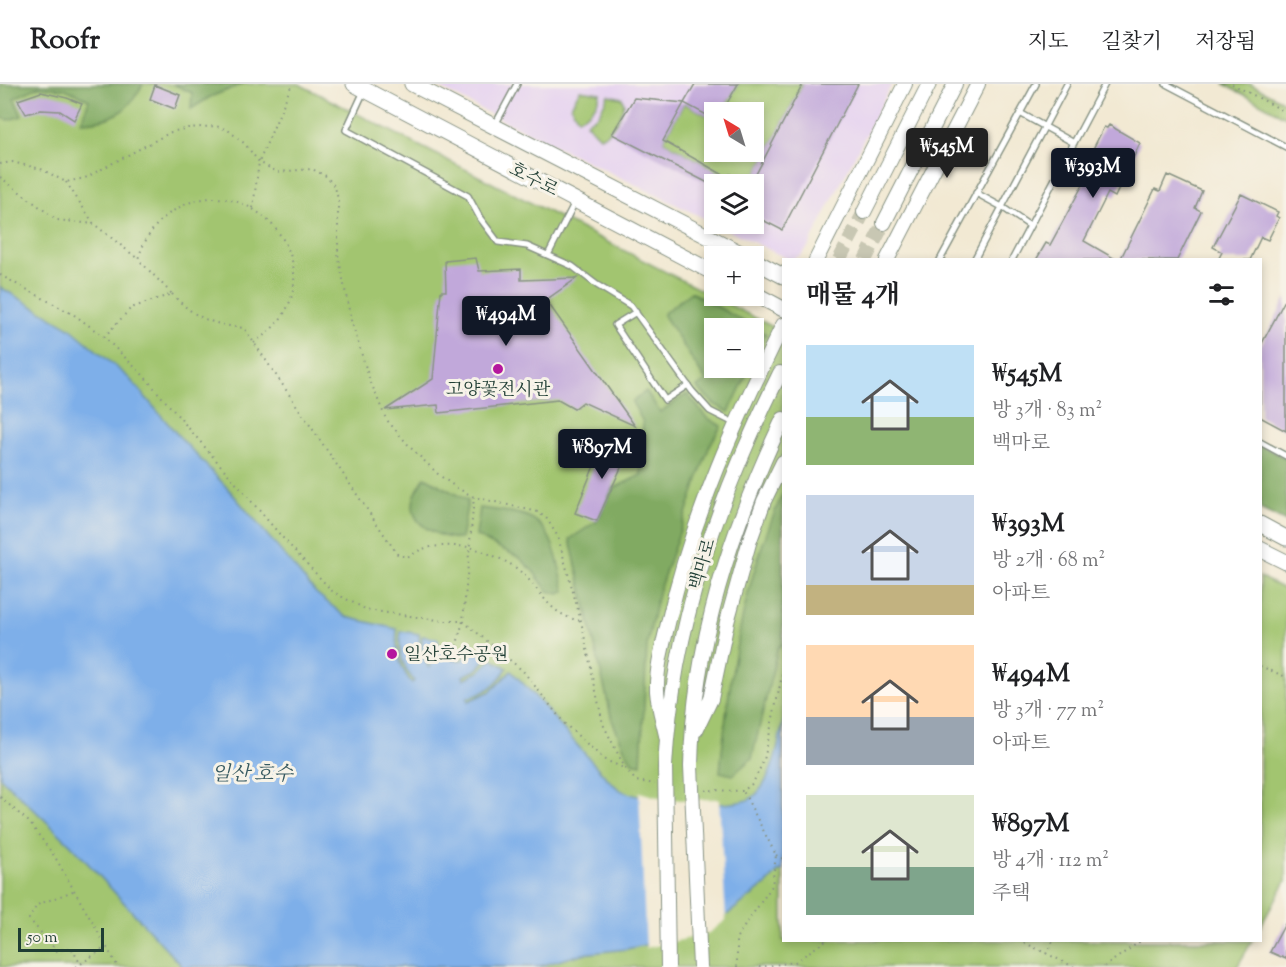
<!DOCTYPE html>
<html lang="ko">
<meta charset="utf-8">
<style>
:root{--surface:#fff;--page:#f2f2f2;--text:#202124;--muted:#757577;--line:#e0e0e0;--accent:#111827}
body{margin:0;font-family:"Sorts Mill Goudy","Noto Serif KR",serif;background:var(--page);color:var(--text);height:100vh;display:flex;flex-direction:column;font-size:22px;white-space:nowrap}
*{box-sizing:border-box;margin:0}
p{font-size:20px;color:var(--muted)}
.icon{flex:none;width:33px;height:33px;fill:none;stroke:currentColor;stroke-width:2;stroke-linecap:round;stroke-linejoin:round}
.map{position:relative;flex:1;overflow:hidden}
.panel{position:absolute;left:782px;top:174px;width:480px;height:684px;display:flex;flex-direction:column;background:var(--surface);border-radius:0px;box-shadow:0 3px 9px #0003}
.panel>*{flex:none}
.needle{width:39px;rotate:322deg}
.buttons{position:absolute;left:704px;top:18px;display:grid;gap:12px}
.buttons a{display:grid;place-items:center;width:60px;height:60px;border-radius:0px;background:var(--surface);box-shadow:0 3px 9px #0003;font-size:30px}
.scale{position:absolute;left:18px;bottom:15px;width:86px;box-sizing:border-box;padding-left:6px;border:3px solid #1f3d34;border-top:0;font-size:16px;line-height:21px;white-space:nowrap;color:#1f3d34;-webkit-text-stroke:4px #f7f3e8;paint-order:stroke}
.price{position:absolute;translate:-50% -51px;padding:0 14px;border-radius:6px;background:var(--accent);color:#fff;font-size:20px;line-height:39px;filter:drop-shadow(0 2px 3px #0008)}
.price::after{content:'';position:absolute;left:50%;top:36px;width:18px;height:14px;margin-left:-9px;background:inherit;clip-path:polygon(0 0,100% 0,50% 100%)}
.price.selected{background:#222;color:#fff}
ul{padding:0;list-style:none}
li{display:flex;align-items:center;gap:18px;height:150px;padding:0 24px}
li span{display:grid;place-items:center;flex:none;width:168px;height:120px;border-radius:0px;color:#555}
li>.icon{margin-inline-start:auto}
span .icon{width:72px;height:72px;fill:#fffc;stroke-width:1}
li b{font-size:26px}
h2{display:flex;justify-content:space-between;align-items:center;height:72px;padding:0 24px;font-size:26px}
header{display:flex;align-items:center;gap:36px;box-sizing:border-box;height:84px;padding:0 30px;background:var(--surface);border-bottom:2px solid var(--line)}
header strong{font-size:28px}
nav{display:flex;gap:33px;margin-inline-start:auto;font-size:21px}
.map>svg:first-child{display:block}
.built{fill:#e6d3f0;fill-rule:evenodd}
.green{fill:#a2c56f;stroke:#608152;stroke-width:1.5;fill-rule:evenodd}
.forest{fill:#81aa62;stroke:#50744b;stroke-width:1.5}
.water{fill:#7eafe9;stroke:#4e768e;stroke-width:1.5}
.pier{fill:#f2e9d3}
.building{fill:#c1a8da}
.lines{fill:none;stroke-linecap:round;stroke-linejoin:round}
.secondary-tunnel{stroke:#c8c7b3;stroke-width:14;stroke-dasharray:14 7;stroke-linecap:butt}
.lane-casing{stroke:#889384;stroke-width:8}
.secondary-casing{stroke:#889384;stroke-width:16}
.primary-casing{stroke:#889384;stroke-width:17}
.path{stroke:#889384;stroke-width:2;stroke-dasharray:1.5 4.5;stroke-linecap:butt}
.lane{stroke:#fff;stroke-width:5}
.secondary{stroke:#fff;stroke-width:14}
.primary{stroke:#fff;stroke-width:15}
.secondary-bridge-casing{stroke:#889384;stroke-width:16;stroke-linecap:butt}
.secondary-bridge{stroke:#fff;stroke-width:14}
.poi-dot{fill:#b5179e;stroke:#f7f3e8;stroke-width:2}
.labels{text-anchor:middle;stroke-width:6;stroke-linejoin:round;paint-order:stroke}
.street-label{font-size:18px;fill:#1f3d34;stroke:#f7f3e8}
.poi-label{font-size:18px;fill:#1f3d34;stroke:#f7f3e8}
.water-label{font-size:20px;font-style:italic;fill:#375a61;stroke:#f7f3e8}
</style>
<header>
<strong>Roofr</strong>
<nav><a>지도</a><a>길찾기</a><a>저장됨</a></nav>
</header>
<div class="map">
<svg width="1286" height="883" viewBox="0 0 1286 883">
<rect width="100%" height="100%" fill="#f7f3e8"/>
<filter id="ink" filterUnits="userSpaceOnUse"><feTurbulence type="fractalNoise" baseFrequency=".0167" numOctaves="2"/><feDisplacementMap in="SourceGraphic" scale="12" xChannelSelector="R" yChannelSelector="G"/><feConvolveMatrix kernelMatrix="1 2 1 2 8 2 1 2 1" color-interpolation-filters="sRGB"/></filter>
<filter id="wash" filterUnits="userSpaceOnUse"><feTurbulence type="fractalNoise" baseFrequency=".008" numOctaves="4" result="noise"/><feDisplacementMap in="SourceGraphic" scale="24" xChannelSelector="R" yChannelSelector="G"/><feGaussianBlur stdDeviation="1.35" result="paint"/><feColorMatrix in="noise" values="0 0 0 0 0 0 0 0 0 0 0 0 0 0 0 0 0 1.4 0 .05"/><feComposite in="paint" operator="in"/></filter>
<g filter="url(#wash)">
<rect width="100%" height="100%" fill="#f2e9d3"/>
<path class="built" d="M 433,0 L 892,0 L 808,163 L 801,171 L 790,176 L 498,34 ZM 714,28 L 753,28 L 753,68 L 714,68 ZM 714,100 L 753,100 L 753,140 L 714,140 Z"/>
<path class="green" d="M 0,0 L 299,0 L 783,248 L 783,856 L 1252,857 L 1237,883 L 0,883 ZM 714,244 L 753,244 L 753,284 L 714,284 Z
M 738,0 L 803,0 L 751,100 L 730,91 L 727,93 L 663,57 L 684,19 L 714,35 L 714,68 L 753,68 L 753,28 L 722,28 Z
M 1224,0 L 1250,0 L 1286,19 L 1286,33 Z
M 580,6 L 600,9 C 598,23 589,30 578,35 L 571,22 Z
M 608,11 L 622,14 L 624,20 C 621,32 612,49 600,53 L 586,39 L 599,30 Z
M 1260,493 L 1286,506 L 1286,797 L 1260,843 Z"/>
<path class="forest" d="M 0,0 L 143,0 C 128,29 112,37 81,38 L 89,16 L 66,5 L 38,3 L 14,14 L 22,32 L 8,36 L 0,33 Z
M 173,0 L 243,0 L 210,13 L 191,25 L 192,9 Z
M 691,208 L 766,250 L 753,277 L 753,244 L 714,244 L 714,284 L 750,284 L 729,328 L 714,320 L 697,303 L 706,297 L 663,230 Z
M 646,307 L 660,328 L 687,310 L 706,333 L 721,342 L 710,361 L 658,509 L 647,561 L 641,680 L 632,678 L 624,664 L 612,636 L 570,455 L 597,437 L 612,405 L 641,391 L 643,338 L 632,318 Z
M 1260,361 L 1286,374 L 1286,438 L 1260,425 Z
M 425,393 L 468,417 L 461,455 C 440,454 407,442 414,414 C 416,407 421,400 425,393 Z
M 783,409 L 783,559 L 778,564 L 752,674 L 733,691 L 720,688 C 729,592 743,497 783,409 Z
M 480,424 C 495,426 511,427 526,432 C 555,442 558,481 565,507 L 559,510 L 548,507 L 533,487 L 520,474 L 476,452 Z"/>
<path class="water" d="M 0,203 L 70,244 L 129,294 L 177,350 L 231,408 L 316,509 L 346,533 L 397,545 C 395,566 399,583 412,599 L 414,597 C 402,582 397,566 401,547 L 419,550 L 420,569 L 429,584 L 431,582 L 422,564 L 422,552 L 438,555 C 439,569 446,578 462,576 L 473,565 L 487,573 L 478,585 L 463,592 L 464,595 L 479,588 L 492,575 L 507,584 C 497,601 485,609 467,614 L 468,617 L 491,607 L 511,587 C 538,613 561,644 587,672 C 597,683 607,696 619,705 C 637,718 736,727 753,713 C 772,698 779,660 783,637 L 783,787 L 778,788 L 768,799 L 706,847 L 627,865 L 582,870 L 537,883 L 183,883 L 71,761 L 0,693 Z"/>
<path class="pier" d="M 639,708 L 657,713 L 680,716 L 719,715 L 726,836 L 707,850 L 646,864 Z"/>
<g id="blocks">
<path class="building" d="M 695,0 L 738,0 L 722,28 L 714,28 L 714,35 L 684,19 Z
M 803,0 L 858,0 L 782,146 L 753,131 L 753,96 Z
M 155,1 L 180,11 L 175,25 L 150,15 Z
M 41,8 L 67,14 L 82,20 L 74,36 L 60,27 L 41,26 L 26,30 L 18,16 Z
M 634,14 L 684,19 L 663,57 L 727,93 L 730,90 L 748,100 L 710,100 L 612,50 Z
M 1109,41 L 1140,59 L 1115,113 L 1108,109 L 1084,157 L 1117,176 L 1036,176 L 1046,159 L 1050,161 L 1099,71 L 1092,67 L 1104,43 L 1107,44 Z
M 1167,91 L 1202,107 L 1195,124 L 1201,127 L 1177,176 L 1120,176 L 1155,105 L 1160,107 Z
M 1241,110 L 1278,128 L 1276,132 L 1279,134 L 1268,156 L 1261,153 L 1250,176 L 1218,176 L 1222,168 L 1213,163 Z
M 476,174 L 479,187 L 521,185 L 521,196 L 577,194 L 546,216 L 635,342 L 583,318 L 574,325 L 558,316 L 439,329 L 438,321 L 385,326 L 433,295 L 441,207 L 446,207 L 445,177 Z
M 1286,214 L 1286,347 L 1260,333 L 1260,263 Z
M 604,357 L 629,366 L 597,437 L 575,429 Z
M 1286,838 L 1286,875 L 1270,868 Z"/>
</g>
</g>
<g filter="url(#ink)">
<use href="#blocks" fill-opacity="0" stroke="#889384" stroke-width="1.5"/>
<g class="lines">
<path class="secondary-tunnel" d="M 839,176 L 864,128
M 865,176 L 884,139"/>
<defs>
<path id="lane" d="M 1166,0 L 1286,63
M 364,7 L 346,46 L 468,112 L 480,134 L 498,158 L 527,162 L 572,182 L 597,201 L 631,222 L 692,307 L 710,327 L 734,339
M 1020,29 L 1074,59
M 495,41 L 517,0
M 976,109 L 1002,123 L 1030,142
M 548,171 L 575,118
M 940,176 L 1036,0
M 974,176 L 1067,0
M 1012,176 L 1105,0
M 636,228 L 615,241 L 665,316 L 688,301
M 1260,358 L 1286,372"/>
<path id="secondary" d="M 864,128 L 929,0
M 884,139 L 955,0
M 816,176 L 905,0
M 887,176 L 978,0
M 696,646 L 711,615 L 727,538 L 749,459 L 764,417 L 783,378
M 667,656 C 664,640 658,623 657,607 C 656,583 664,557 669,535 C 693,431 736,335 783,241
M 665,682 C 673,541 718,414 780,289
M 691,682 C 693,560 731,444 783,335"/>
<path id="primary" d="M 354,0 L 714,189
M 412,0 L 746,172
M 753,176 L 783,192
M 753,209 L 783,225
M 1260,440 L 1286,454
M 1260,465 L 1286,478"/>
</defs>
<use href="#lane" class="lane-casing"/>
<use href="#secondary" class="secondary-casing"/>
<use href="#primary" class="primary-casing"/>
<path class="path" d="M 1232,0 L 1286,28
M 0,80 L 12,78 L 41,85 L 66,98 L 85,94 L 171,48 L 188,44 L 216,42 L 228,46 L 245,60 L 259,78 L 277,88 L 312,85 L 326,92 L 335,103 L 338,115 L 338,170 L 351,236 L 369,294 L 386,335 L 411,364 L 439,391 L 457,404 L 474,413 L 538,428 L 547,435 L 558,453 L 581,537 L 603,640 L 625,684 L 636,697 L 655,700
M 0,93 L 57,136 L 94,140
M 66,98 L 94,140 L 138,175 C 146,150 160,132 184,121 C 250,89 325,173 281,234 C 273,245 264,251 254,259
M 253,124 L 259,78 L 292,0
M 0,191 L 76,232 L 104,253 L 143,291 L 282,453 L 333,508 L 367,526 L 445,537 L 463,537 L 523,587 L 565,640 L 605,676 L 624,684
M 172,210 C 195,234 210,240 244,244 L 398,471 C 413,475 411,469 423,465 C 431,461 464,461 473,464 C 488,469 511,478 522,489 C 545,510 547,530 581,537
M 104,253 L 131,224 L 172,210 L 138,175
M 455,568 L 463,537 L 474,413
M 1260,582 L 1286,593
M 705,706 L 743,707 L 753,699 L 764,676 L 783,587
M 0,713 L 29,738 L 55,773 L 118,883
M 776,771 L 783,775
M 73,807 L 37,821 L 29,835 L 57,867 L 71,863 L 80,879
M 1019,856 L 1074,883
M 1046,870 L 1054,856
M 76,883 L 106,863
M 737,883 L 737,853 L 772,802 L 776,771 L 743,707
M 759,883 L 795,878 L 826,856
M 1104,883 L 1142,856"/>
<use href="#lane" class="lane"/>
<use href="#secondary" class="secondary"/>
<use href="#primary" class="primary"/>
<defs>
<path id="secondary-bridge" d="M 665,682 L 668,883
M 691,682 L 700,883"/>
</defs>
<use href="#secondary-bridge" class="secondary-bridge-casing"/>
<use href="#secondary-bridge" class="secondary-bridge"/>
</g>
</g>
<g class="poi-dot">
<circle cx="498" cy="285" r="6"/>
<circle cx="392" cy="570" r="6"/>
</g>
<g class="labels">
<g class="street-label">
<text transform="translate(534 95) rotate(27)" y="6">호수로</text>
<text transform="translate(702 480) rotate(-74)" y="6">백마로</text>
</g>
<g class="poi-label">
<text x="498" y="311">고양꽃전시관</text>
<text x="404" y="576" text-anchor="start">일산호수공원</text>
</g>
<g class="water-label">
<text x="252" y="696">일산 호수</text>
</g>
</g>
</svg>
<div class="buttons">
<a><svg class="needle" viewBox="-14 -14 28 28"><path d="M0-13l5 13h-10z" fill="#e53935"/><path d="M0 13l5-13h-10z" fill="#757577"/></svg></a>
<a><svg class="icon" aria-label="layers" viewBox="0 0 24 24"><path d="M12 4l9 5-9 5-9-5zM3 14l9 5 9-5"/></svg></a>
<a>+</a>
<a>−</a>
</div>
<div class="scale">50 m</div>
<b class="price selected" style="left:947px;top:95px">₩545M</b>
<b class="price" style="left:1093px;top:115px">₩393M</b>
<b class="price" style="left:506px;top:263px">₩494M</b>
<b class="price" style="left:602px;top:396px">₩897M</b>
<section class="panel">
<h2>매물 4개<svg class="icon" aria-label="filters" viewBox="0 0 24 24"><path d="M4 7h16M4 17h16"/><circle cx="9" cy="7" r="2"/><circle cx="15" cy="17" r="2"/></svg></h2>
<ul>
<li><span style="background:linear-gradient(#bfe0f5 60%,#8fb573 0)"><svg class="icon" aria-label="home" viewBox="0 0 24 24"><path d="M3 11l9-7 9 7M6 9v11h12V9"/></svg></span><div><b>₩545M</b><p>방 3개 · 83 m²</p><p>백마로</p></div></li>
<li><span style="background:linear-gradient(#c9d6e8 75%,#c2b280 0)"><svg class="icon" aria-label="home" viewBox="0 0 24 24"><path d="M3 11l9-7 9 7M6 9v11h12V9"/></svg></span><div><b>₩393M</b><p>방 2개 · 68 m²</p><p>아파트</p></div></li>
<li><span style="background:linear-gradient(#ffd9b3 60%,#9aa5b1 0)"><svg class="icon" aria-label="home" viewBox="0 0 24 24"><path d="M3 11l9-7 9 7M6 9v11h12V9"/></svg></span><div><b>₩494M</b><p>방 3개 · 77 m²</p><p>아파트</p></div></li>
<li><span style="background:linear-gradient(#dfe7d0 60%,#7fa58c 0)"><svg class="icon" aria-label="home" viewBox="0 0 24 24"><path d="M3 11l9-7 9 7M6 9v11h12V9"/></svg></span><div><b>₩897M</b><p>방 4개 · 112 m²</p><p>주택</p></div></li>
</ul>
</section>
</div>
